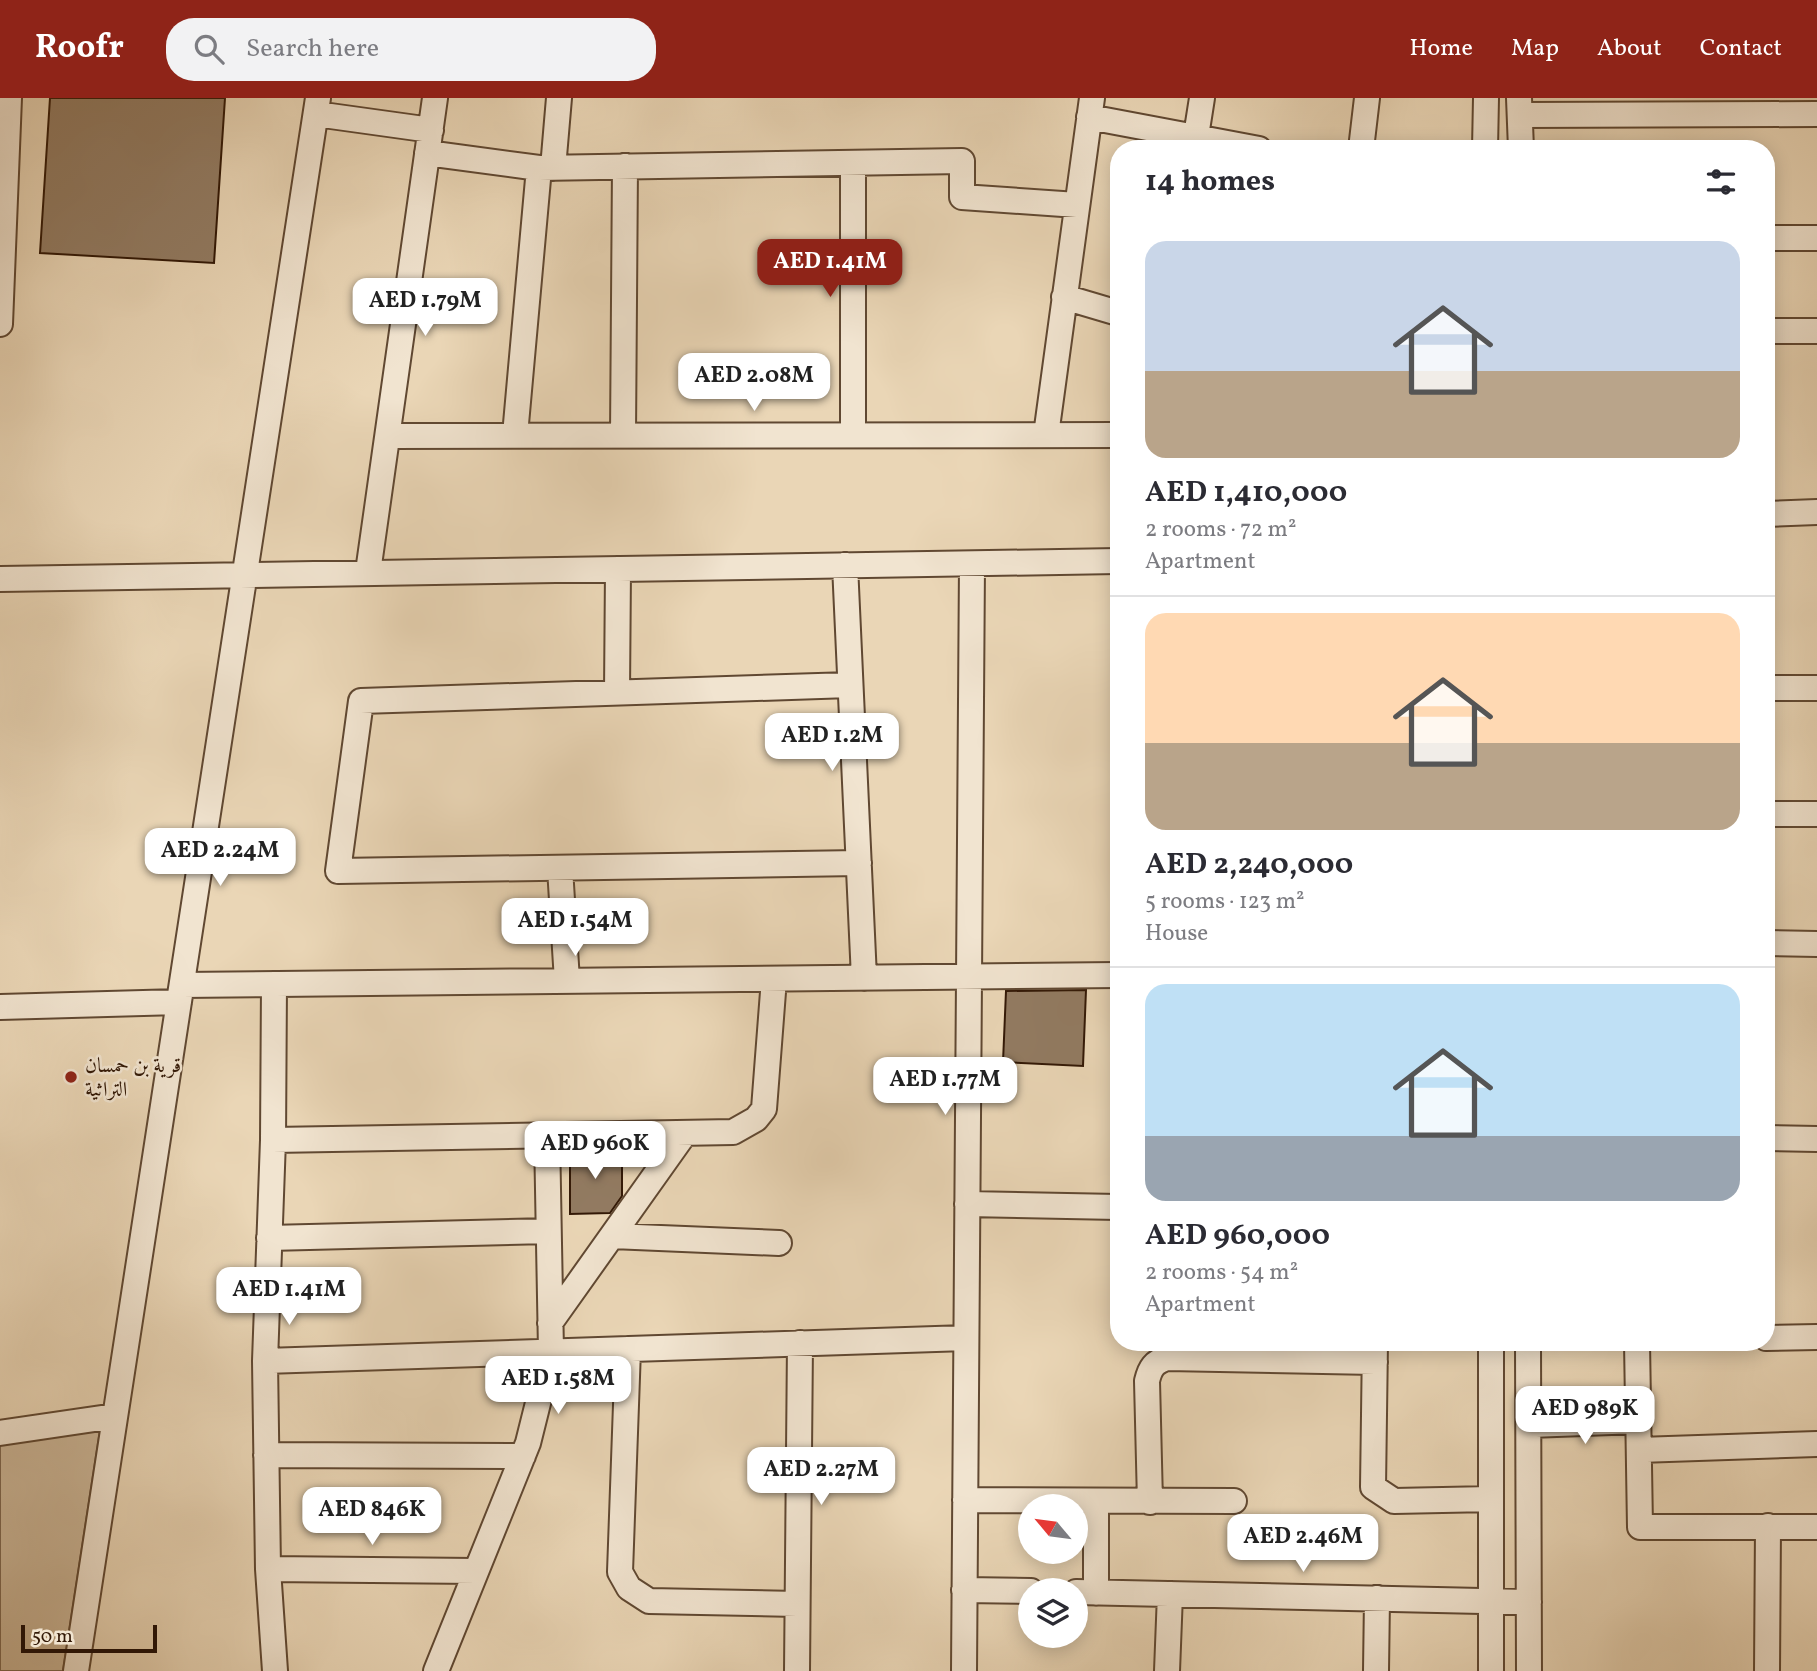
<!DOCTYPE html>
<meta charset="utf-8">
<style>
:root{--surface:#fff;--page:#f2f2f3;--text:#2b2b33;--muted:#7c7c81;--line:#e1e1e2;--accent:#8f2418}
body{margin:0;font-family:Vollkorn,Amiri,serif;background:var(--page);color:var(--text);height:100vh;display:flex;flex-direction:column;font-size:26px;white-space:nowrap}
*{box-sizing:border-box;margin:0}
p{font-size:23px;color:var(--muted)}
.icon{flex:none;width:38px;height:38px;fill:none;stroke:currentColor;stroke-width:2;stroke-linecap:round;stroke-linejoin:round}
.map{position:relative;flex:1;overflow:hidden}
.drawer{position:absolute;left:1110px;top:42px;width:665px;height:1211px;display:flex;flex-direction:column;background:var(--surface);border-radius:28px;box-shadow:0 4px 18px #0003}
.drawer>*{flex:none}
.needle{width:46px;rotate:299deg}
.fabs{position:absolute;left:1018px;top:1396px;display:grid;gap:14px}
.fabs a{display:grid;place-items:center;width:70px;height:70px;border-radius:50%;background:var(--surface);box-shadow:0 4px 18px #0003;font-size:35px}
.scale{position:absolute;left:21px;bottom:18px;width:136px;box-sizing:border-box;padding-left:7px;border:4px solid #321806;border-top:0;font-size:19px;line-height:24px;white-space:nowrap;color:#321806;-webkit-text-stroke:5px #f1e4d0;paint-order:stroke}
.price{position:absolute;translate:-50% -60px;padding:0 16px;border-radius:14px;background:#fff;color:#222;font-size:23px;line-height:46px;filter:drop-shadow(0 2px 4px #0008)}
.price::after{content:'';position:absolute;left:50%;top:42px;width:21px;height:16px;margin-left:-10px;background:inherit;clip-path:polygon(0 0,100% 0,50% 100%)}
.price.on{background:var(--accent);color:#fff}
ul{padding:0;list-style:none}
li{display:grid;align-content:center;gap:14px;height:371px;padding:0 35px}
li+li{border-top:2px solid var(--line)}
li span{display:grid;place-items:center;height:217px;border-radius:21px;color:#555}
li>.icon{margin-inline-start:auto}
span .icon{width:126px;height:126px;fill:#fffc;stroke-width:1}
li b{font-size:30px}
h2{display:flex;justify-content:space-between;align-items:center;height:84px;padding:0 35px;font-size:30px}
header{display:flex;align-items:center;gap:42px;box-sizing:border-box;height:98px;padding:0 35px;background:var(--accent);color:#fff}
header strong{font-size:33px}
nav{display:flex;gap:38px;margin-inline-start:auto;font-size:24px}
.search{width:490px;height:63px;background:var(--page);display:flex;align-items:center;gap:18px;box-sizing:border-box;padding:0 24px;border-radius:28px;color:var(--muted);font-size:26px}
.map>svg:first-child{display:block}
.green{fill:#cbb698;stroke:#7e674f;stroke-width:2}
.building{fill:#927b62;stroke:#321806;stroke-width:2}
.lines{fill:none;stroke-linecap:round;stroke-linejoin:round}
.minor-casing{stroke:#604832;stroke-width:28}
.minor{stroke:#f1e4d0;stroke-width:24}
.poi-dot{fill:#8f2418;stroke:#f1e4d0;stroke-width:2.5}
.labels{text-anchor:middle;stroke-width:5;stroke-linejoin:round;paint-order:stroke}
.poi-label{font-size:21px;fill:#321806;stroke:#f1e4d0;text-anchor:start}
</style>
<header>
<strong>Roofr</strong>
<div class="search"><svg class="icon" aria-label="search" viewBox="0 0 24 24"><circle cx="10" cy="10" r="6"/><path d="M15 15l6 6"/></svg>Search here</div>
<nav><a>Home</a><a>Map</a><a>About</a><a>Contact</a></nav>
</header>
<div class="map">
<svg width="1817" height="1573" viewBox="0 0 1817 1573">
<rect width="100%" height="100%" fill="#ead6b6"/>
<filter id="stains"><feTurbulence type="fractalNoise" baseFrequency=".00286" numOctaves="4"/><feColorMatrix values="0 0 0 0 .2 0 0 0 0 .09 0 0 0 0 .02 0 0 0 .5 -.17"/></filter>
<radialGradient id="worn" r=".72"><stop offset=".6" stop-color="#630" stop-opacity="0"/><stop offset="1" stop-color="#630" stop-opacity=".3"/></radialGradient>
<path class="green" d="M 100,1332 L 63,1573 L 0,1573 L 0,1342 Z"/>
<path class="building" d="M 50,0 L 225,0 L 214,165 L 40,155 Z
M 1086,892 L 1083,968 L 1003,964 L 1006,893 Z
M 622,1051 L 622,1098 L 610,1115 L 570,1116 L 570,1052 Z"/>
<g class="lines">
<defs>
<path id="minor" d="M 1519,0 L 1521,51
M 316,16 L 431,32
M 1520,17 L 1817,16
M 1089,19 L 1259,51
M 1194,51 L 1202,0
M 1361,51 L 1367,0
M 1485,51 L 1486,0
M 427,55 L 539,70 L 962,63 L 962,99 L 1077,107
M 553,70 L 559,0
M 1766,140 L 1817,140
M 1064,199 L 1118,215
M 0,226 L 9,0
M 1766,233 L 1817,233
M 515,337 L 539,70
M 623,337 L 625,68
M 853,337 L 853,65
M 1046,337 L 1092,0
M 389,338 L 1118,337
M 1766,416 L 1817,414
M 845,467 L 864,880
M 368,474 L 435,0
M 0,481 L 1118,463
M 850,587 L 361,603 L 338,773 L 859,765
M 1766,590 L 1817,590
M 617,594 L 618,471
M 1766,716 L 1817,716
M 560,770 L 567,883
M 1766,845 L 1817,846
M 274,886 L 273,1042 L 265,1263 L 268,1471 L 275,1573
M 182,887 L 1118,877
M 0,909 L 179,904
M 1766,1040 L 1817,1041
M 273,1042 L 733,1034 L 756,1021 L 764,1011 L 774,881
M 967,1106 L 1118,1109
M 612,1138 L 779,1145
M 269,1140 L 548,1133
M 550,1225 L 685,1035
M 1766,1240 L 1817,1239
M 1375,1244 L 1373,1389 L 1394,1403 L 1491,1401
M 1528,1244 L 1529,1573
M 1637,1244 L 1640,1429 L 1817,1429
M 628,1251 L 620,1474 L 629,1490 L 649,1503 L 797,1506
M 265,1263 L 966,1240
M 1529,1327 L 1639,1323
M 0,1335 L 115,1318
M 1639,1352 L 1817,1346
M 266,1357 L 523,1358
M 965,1402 L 1234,1403
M 1096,1403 L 1096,1495
M 1150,1404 L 1147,1283 C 1150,1270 1154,1264 1167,1260 L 1375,1264
M 268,1471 L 476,1473
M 964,1492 L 1031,1493
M 1076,1494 L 1529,1504
M 76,1573 L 318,0
M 436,1573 L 528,1345 L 551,1253 L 547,1037
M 797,1573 L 800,1245
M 964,1573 L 972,466
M 1167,1573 L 1170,1496
M 1376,1573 L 1377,1500
M 1491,1573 L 1491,1244
M 1767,1573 L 1768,1428"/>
</defs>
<use href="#minor" class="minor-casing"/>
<use href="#minor" class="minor"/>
</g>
<circle class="poi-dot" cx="71" cy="979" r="7"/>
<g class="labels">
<g class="poi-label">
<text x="85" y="974">قرية بن حمسان<tspan x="85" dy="24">التراثية</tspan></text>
</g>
</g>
<rect width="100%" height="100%" filter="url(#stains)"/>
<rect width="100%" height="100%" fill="url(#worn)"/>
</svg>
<div class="fabs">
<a><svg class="needle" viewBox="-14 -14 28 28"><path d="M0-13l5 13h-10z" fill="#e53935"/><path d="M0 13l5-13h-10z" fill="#7c7c81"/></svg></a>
<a><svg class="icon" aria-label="layers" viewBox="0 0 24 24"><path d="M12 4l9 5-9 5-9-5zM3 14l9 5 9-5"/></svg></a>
</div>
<div class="scale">50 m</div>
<b class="price on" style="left:830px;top:201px">AED 1.41M</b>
<b class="price" style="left:425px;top:240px">AED 1.79M</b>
<b class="price" style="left:754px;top:315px">AED 2.08M</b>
<b class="price" style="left:832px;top:675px">AED 1.2M</b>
<b class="price" style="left:220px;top:790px">AED 2.24M</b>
<b class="price" style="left:575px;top:860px">AED 1.54M</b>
<b class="price" style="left:945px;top:1019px">AED 1.77M</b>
<b class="price" style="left:595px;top:1083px">AED 960K</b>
<b class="price" style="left:289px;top:1229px">AED 1.41M</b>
<b class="price" style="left:558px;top:1318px">AED 1.58M</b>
<b class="price" style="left:1585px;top:1348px">AED 989K</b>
<b class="price" style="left:821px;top:1409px">AED 2.27M</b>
<b class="price" style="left:372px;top:1449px">AED 846K</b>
<b class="price" style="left:1303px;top:1476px">AED 2.46M</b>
<section class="drawer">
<h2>14 homes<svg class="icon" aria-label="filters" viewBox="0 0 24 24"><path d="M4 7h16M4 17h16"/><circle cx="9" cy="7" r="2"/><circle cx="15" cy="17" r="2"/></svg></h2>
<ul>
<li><span style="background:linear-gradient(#c9d6e8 60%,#b9a48a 0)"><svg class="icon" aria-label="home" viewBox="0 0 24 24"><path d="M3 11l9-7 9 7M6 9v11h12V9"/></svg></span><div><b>AED 1,410,000</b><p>2 rooms · 72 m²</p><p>Apartment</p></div></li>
<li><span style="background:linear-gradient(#ffd9b3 60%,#b9a48a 0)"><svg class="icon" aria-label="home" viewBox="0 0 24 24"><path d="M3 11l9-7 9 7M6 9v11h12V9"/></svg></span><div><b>AED 2,240,000</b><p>5 rooms · 123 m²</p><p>House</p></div></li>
<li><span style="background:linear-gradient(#bfe0f5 70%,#9aa5b1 0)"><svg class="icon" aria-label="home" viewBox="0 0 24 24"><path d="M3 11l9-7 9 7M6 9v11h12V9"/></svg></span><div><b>AED 960,000</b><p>2 rooms · 54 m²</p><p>Apartment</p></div></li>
</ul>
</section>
</div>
